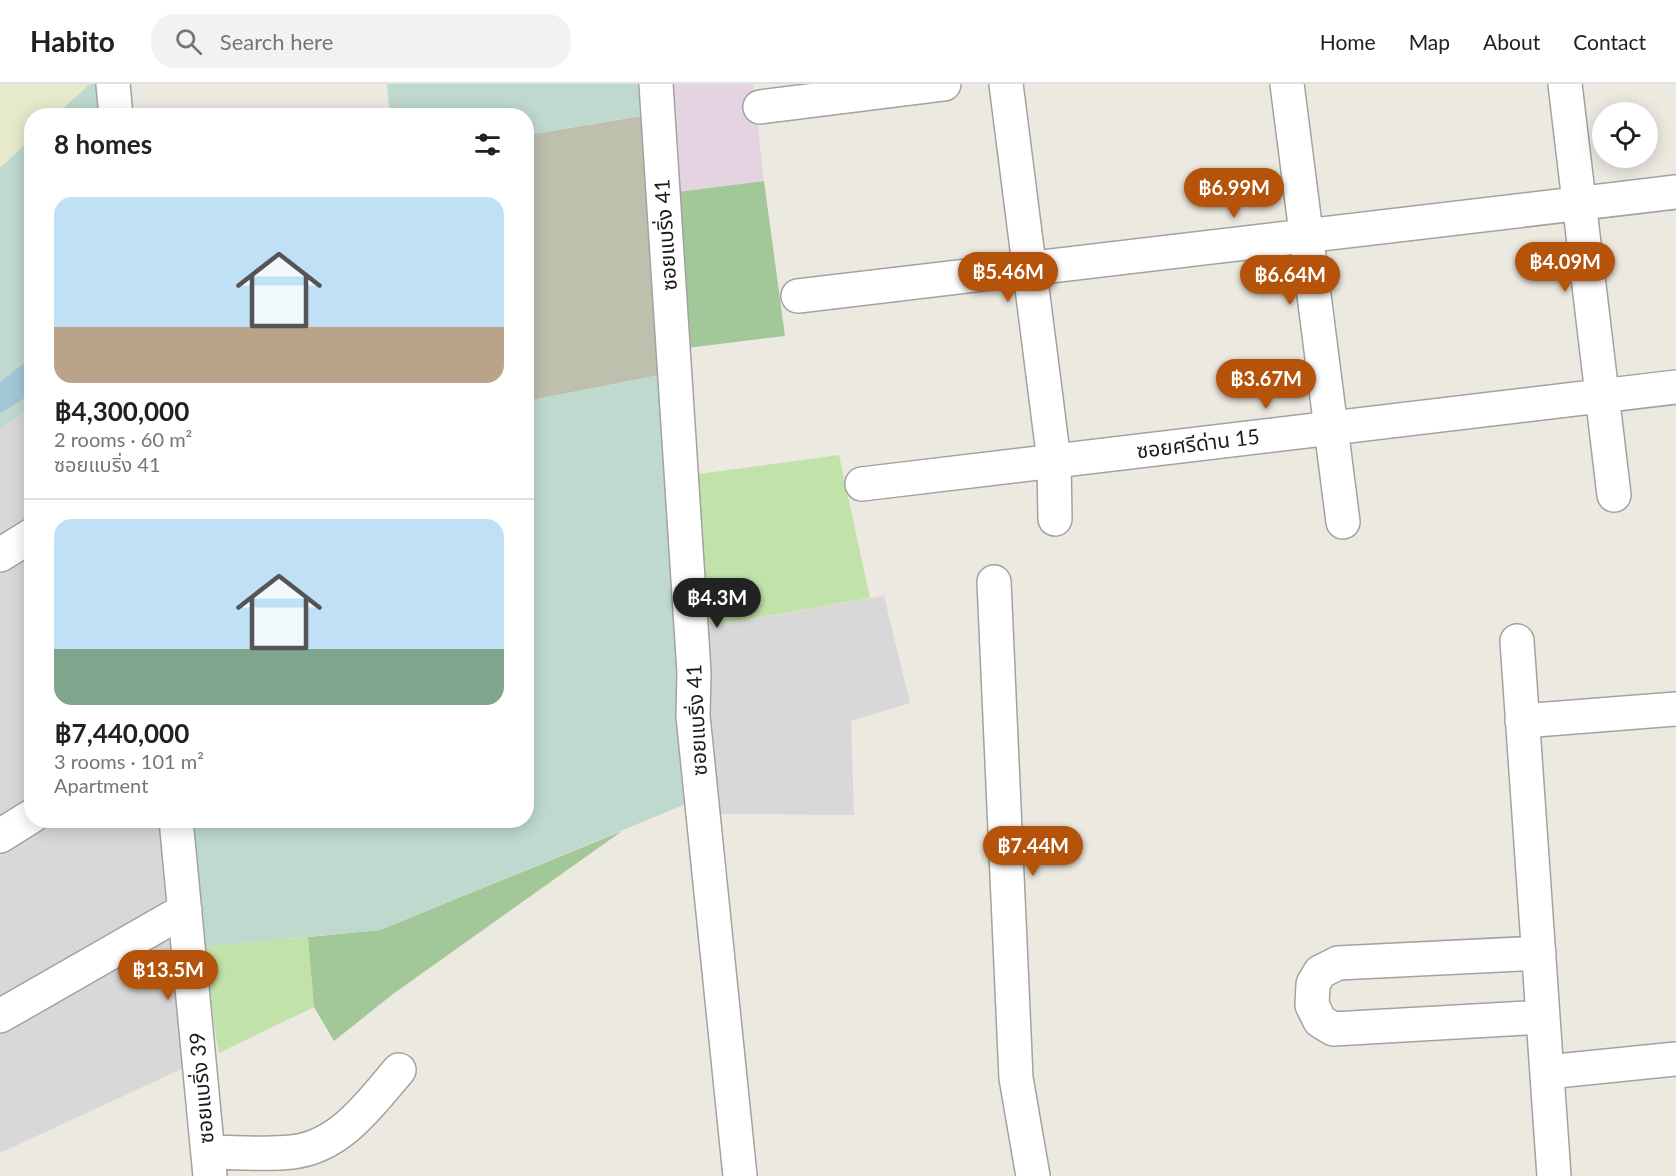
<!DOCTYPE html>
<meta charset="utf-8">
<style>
:root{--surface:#fff;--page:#f2f2f2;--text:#202124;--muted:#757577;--line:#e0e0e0;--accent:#b45309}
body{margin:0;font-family:Lato,"Noto Sans Thai",sans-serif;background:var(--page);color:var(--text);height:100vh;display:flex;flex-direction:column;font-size:22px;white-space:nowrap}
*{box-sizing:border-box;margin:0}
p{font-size:20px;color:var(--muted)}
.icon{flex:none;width:33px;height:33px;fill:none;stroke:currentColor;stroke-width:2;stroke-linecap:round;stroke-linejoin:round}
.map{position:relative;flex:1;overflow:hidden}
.details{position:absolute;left:24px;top:24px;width:510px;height:720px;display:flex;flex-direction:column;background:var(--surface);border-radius:24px;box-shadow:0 3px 15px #0003}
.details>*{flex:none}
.tools{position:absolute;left:1592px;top:18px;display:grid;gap:12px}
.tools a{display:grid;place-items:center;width:66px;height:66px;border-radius:50%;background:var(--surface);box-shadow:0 3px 15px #0003;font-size:30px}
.price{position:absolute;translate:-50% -51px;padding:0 14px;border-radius:21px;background:var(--accent);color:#fff;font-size:20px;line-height:39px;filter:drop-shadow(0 2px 3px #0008)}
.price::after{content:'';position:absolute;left:50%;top:36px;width:18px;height:14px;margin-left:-9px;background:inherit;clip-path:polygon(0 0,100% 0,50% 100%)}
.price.on{background:#222;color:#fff}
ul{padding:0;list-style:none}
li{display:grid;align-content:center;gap:12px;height:318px;padding:0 30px}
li+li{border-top:2px solid var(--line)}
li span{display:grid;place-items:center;height:186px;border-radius:18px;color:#555}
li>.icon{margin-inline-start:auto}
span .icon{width:108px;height:108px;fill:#fffc;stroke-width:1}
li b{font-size:26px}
h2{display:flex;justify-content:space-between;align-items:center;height:72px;padding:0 30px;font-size:26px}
header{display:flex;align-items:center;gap:36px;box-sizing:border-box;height:84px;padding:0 30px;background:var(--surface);border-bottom:2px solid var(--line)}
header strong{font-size:28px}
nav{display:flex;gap:33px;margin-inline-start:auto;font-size:21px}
.search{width:420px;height:54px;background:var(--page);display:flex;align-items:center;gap:15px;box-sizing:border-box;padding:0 21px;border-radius:24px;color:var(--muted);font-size:22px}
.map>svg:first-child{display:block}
.residential{fill:#d9d8d8}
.industrial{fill:#e4d3e0}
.construction{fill:#bebfad}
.farmland{fill:#e5eacd}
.grass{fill:#c1e3aa}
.forest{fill:#a2c899}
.wetland{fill:#bfd9cf}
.water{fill:#a4c7d6}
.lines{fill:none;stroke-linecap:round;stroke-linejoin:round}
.minor-casing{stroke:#a2a2a2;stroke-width:36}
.minor{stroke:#fff;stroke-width:33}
.labels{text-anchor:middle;stroke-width:4.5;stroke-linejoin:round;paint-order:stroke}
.street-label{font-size:21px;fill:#1b1b1b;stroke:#fff}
</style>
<header>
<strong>Habito</strong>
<div class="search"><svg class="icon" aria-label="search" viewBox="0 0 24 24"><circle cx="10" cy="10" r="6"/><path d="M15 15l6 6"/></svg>Search here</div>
<nav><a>Home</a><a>Map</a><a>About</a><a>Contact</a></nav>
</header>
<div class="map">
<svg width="1676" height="1092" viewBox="0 0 1676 1092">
<rect width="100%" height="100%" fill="#ece9e1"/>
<path class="residential" d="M 31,325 L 32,736 L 164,737 L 186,983 L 0,1069 L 0,345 Z
M 884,512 L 910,619 L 851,637 L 854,731 L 713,730 L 697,544 Z"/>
<path class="industrial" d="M 666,0 L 753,0 L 764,97 L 678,108 Z"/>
<path class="construction" d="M 641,32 L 660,291 L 527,317 L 527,51 Z"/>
<path class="farmland" d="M 0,0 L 90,0 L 56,31 L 32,32 L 31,55 L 0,84 Z"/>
<path class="grass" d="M 839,371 L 870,514 L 697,544 L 691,391 Z
M 308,853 L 314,923 L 219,969 L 200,863 Z"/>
<path class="forest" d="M 764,97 L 785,252 L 687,264 L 678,108 Z
M 622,747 L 393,910 L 334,957 L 314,923 L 308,853 L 380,846 Z"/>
<path class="wetland" d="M 90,0 L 96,0 L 99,31 L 56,31 Z
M 387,0 L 638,0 L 641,32 L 527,51 L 526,32 L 390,31 Z
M 31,55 L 31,273 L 0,298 L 0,84 Z
M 660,291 L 686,720 L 380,846 L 200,863 L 192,737 L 526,736 L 527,317 Z
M 31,310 L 31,325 L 0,345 L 0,330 Z"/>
<path class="water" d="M 31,273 L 31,310 L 0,330 L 0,298 Z"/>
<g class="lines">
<defs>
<path id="minor" d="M 113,0 L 116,32
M 656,0 L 694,588 L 693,632 L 740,1092
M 1006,0 L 1054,377 L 1055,435
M 1287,0 L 1343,438
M 1565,0 L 1614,411
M 760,23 L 944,0
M 798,212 L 1676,108
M 862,400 L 1676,303
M 0,471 L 32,451
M 994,498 L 1016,994 L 1033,1092
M 1517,557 L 1554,1092
M 1522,637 L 1676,625
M 176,736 L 210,1092
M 0,752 L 32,732
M 1539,869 L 1338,879 L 1320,888 L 1313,900 L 1312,921 L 1320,937 L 1333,945 L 1543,933
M 0,932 L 185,826
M 1547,988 L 1676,975
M 208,1068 C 235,1068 265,1071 292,1068 C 340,1063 370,1020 399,986"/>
</defs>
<use href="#minor" class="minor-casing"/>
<use href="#minor" class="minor"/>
</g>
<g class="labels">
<g class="street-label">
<text transform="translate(666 151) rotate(-94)" y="7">ซอยแบริ่ง 41</text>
<text transform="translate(1198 360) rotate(-7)" y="7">ซอยศรีด่าน 15</text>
<text transform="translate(697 636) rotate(-93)" y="7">ซอยแบริ่ง 41</text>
<text transform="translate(202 1004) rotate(-95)" y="7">ซอยแบริ่ง 39</text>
</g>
</g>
</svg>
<div class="tools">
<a><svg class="icon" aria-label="locate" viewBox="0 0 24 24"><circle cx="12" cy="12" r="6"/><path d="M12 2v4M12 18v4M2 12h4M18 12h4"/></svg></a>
</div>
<b class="price" style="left:1234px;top:135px">฿6.99M</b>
<b class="price" style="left:1565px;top:209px">฿4.09M</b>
<b class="price" style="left:1008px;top:219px">฿5.46M</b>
<b class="price" style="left:1290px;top:222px">฿6.64M</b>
<b class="price" style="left:1266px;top:326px">฿3.67M</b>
<b class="price on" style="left:717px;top:545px">฿4.3M</b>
<b class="price" style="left:1033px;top:793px">฿7.44M</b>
<b class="price" style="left:168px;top:917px">฿13.5M</b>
<section class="details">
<h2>8 homes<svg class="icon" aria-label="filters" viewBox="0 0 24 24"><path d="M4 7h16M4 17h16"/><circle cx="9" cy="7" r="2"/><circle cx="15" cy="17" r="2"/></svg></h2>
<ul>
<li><span style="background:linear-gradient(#bfe0f5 70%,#b9a48a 0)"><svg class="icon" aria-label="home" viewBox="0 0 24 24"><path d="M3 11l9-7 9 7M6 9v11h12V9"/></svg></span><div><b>฿4,300,000</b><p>2 rooms · 60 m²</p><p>ซอยแบริ่ง 41</p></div></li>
<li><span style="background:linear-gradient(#bfe0f5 70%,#7fa58c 0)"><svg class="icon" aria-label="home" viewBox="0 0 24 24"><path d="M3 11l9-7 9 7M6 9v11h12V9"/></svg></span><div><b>฿7,440,000</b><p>3 rooms · 101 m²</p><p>Apartment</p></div></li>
</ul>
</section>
</div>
